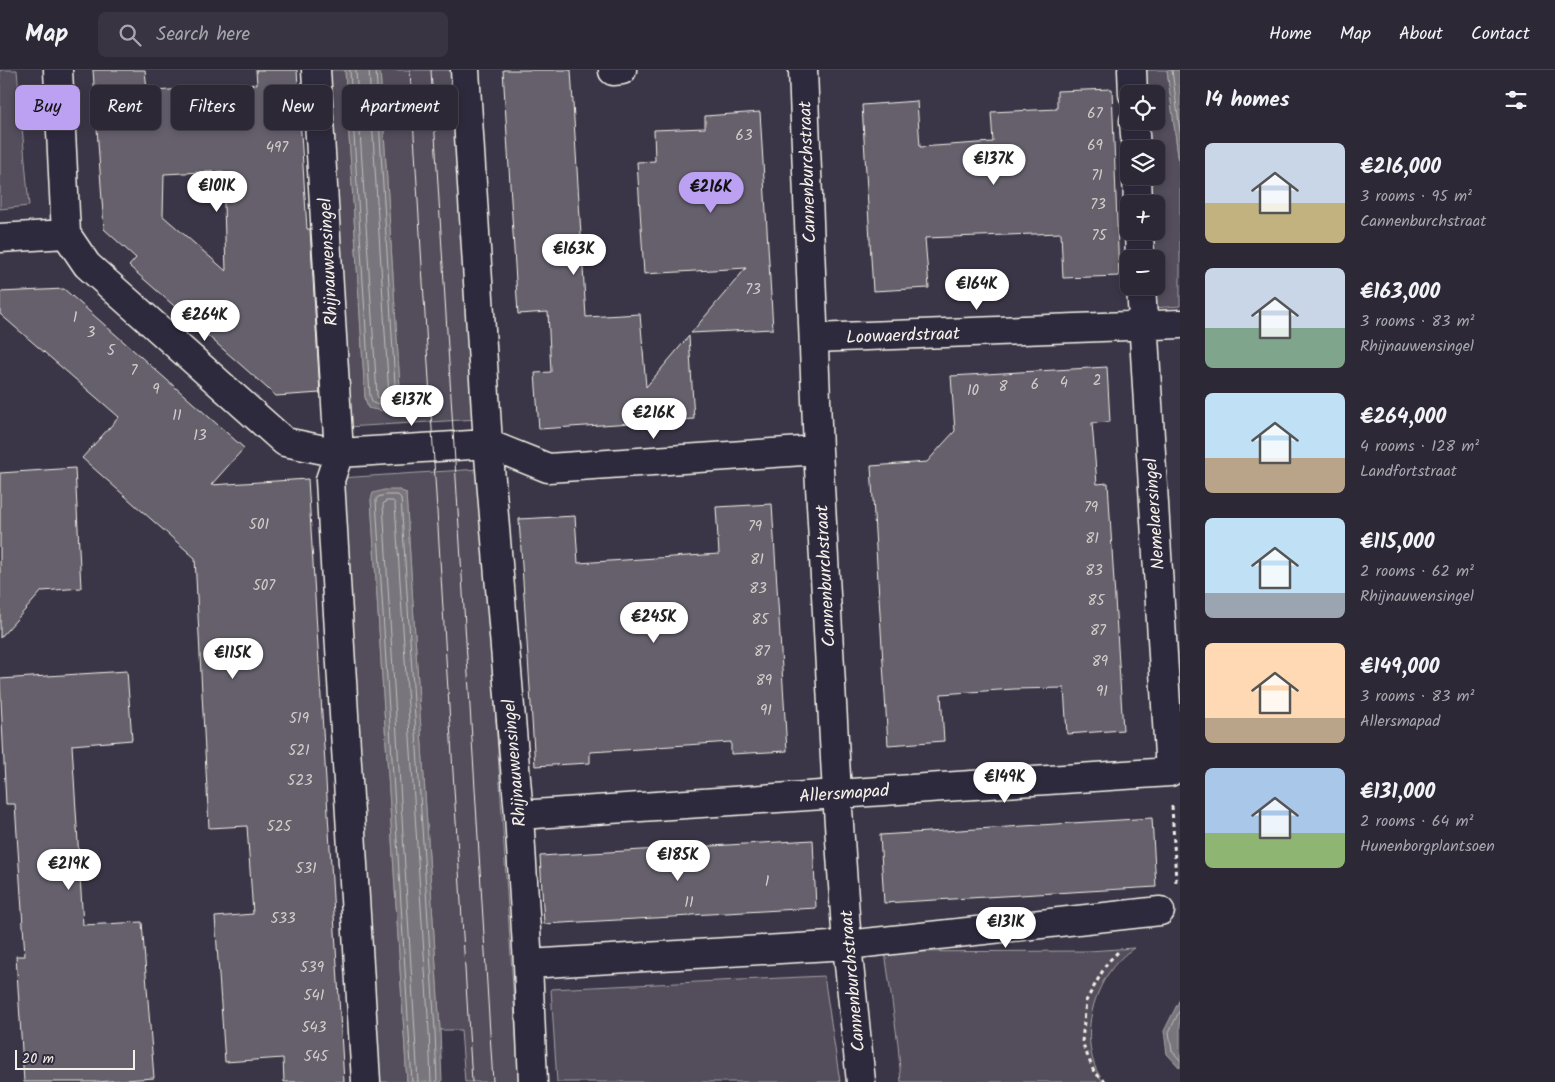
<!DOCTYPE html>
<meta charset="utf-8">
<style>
:root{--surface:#2c2835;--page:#383441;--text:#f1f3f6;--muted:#a6a6ad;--line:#484450;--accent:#bca0f2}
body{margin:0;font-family:Kalam,sans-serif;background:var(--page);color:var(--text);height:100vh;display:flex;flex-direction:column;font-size:19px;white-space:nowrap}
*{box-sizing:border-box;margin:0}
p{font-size:16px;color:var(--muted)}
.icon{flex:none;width:28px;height:28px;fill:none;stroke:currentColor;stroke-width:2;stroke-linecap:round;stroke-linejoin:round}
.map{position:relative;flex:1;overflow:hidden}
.sheet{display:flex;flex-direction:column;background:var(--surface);width:375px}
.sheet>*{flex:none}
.guide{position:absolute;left:15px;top:15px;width:475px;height:45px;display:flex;gap:10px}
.fabs{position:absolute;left:1120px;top:15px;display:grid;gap:10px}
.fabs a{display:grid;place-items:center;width:45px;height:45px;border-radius:8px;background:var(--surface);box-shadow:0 2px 8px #0003,0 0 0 1px var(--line);font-size:25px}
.scale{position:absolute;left:15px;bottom:12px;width:120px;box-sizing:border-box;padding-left:5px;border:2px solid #f4f1e8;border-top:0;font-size:14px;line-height:18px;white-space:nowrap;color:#f4f1e8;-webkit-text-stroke:4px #2f2a3d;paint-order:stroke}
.price{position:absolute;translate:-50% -42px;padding:0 11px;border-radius:18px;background:#fff;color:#222;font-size:16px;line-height:32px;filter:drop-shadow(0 1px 2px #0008)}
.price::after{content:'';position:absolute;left:50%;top:30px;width:15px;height:11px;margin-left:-8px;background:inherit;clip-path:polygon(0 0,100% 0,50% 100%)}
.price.current{background:var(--accent);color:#111}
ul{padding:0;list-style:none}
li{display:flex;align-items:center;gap:15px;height:125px;padding:0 25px}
li span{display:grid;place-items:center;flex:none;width:140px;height:100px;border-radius:8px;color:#555}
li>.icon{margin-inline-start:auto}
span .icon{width:60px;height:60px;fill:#fffc;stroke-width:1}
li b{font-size:21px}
h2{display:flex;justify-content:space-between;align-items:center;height:60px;padding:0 25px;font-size:21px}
.tag{padding:0 18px;border-radius:8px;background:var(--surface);box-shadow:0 2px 8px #0003,0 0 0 1px var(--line);font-size:18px;line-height:45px}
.tag.current{background:var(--accent);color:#111}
header{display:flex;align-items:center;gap:30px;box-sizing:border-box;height:70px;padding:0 25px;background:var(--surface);border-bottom:1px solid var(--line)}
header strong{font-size:24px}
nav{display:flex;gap:28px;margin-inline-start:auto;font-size:18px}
.search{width:350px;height:45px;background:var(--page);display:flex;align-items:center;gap:12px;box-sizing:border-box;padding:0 18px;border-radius:8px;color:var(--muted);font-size:19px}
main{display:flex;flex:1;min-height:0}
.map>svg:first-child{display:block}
.green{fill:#534e5c;stroke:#a4a0a2}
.water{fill:#78747b;stroke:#aaa6a7}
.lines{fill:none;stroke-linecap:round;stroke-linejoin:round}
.shore{stroke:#c2bfbc;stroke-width:1}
.building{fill:#65616c;stroke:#f4f1e8;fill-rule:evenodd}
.street-casing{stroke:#f4f1e8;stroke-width:31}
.path{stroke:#f4f1e8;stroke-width:3;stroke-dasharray:4 4;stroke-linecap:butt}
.street{stroke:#2f2a3d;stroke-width:28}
.tram{stroke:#f4f1e8;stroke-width:1}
.labels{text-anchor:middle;stroke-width:4;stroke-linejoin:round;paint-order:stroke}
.number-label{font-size:15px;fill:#d0cdc9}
.street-label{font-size:18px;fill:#f4f1e8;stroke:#2f2a3d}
</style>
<header>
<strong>Map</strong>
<div class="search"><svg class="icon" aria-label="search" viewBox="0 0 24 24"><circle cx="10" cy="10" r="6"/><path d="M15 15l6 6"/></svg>Search here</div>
<nav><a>Home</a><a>Map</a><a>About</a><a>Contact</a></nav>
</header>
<main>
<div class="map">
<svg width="1180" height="1012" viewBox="0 0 1180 1012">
<rect width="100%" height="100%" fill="#3b3647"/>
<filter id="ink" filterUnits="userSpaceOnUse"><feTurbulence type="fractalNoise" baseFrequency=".02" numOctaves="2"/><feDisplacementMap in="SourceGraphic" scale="10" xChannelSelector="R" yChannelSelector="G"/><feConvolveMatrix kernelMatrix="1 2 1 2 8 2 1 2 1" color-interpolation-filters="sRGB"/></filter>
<g filter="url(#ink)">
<path class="green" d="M 0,0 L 17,0 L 29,136 L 0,139 Z
M 325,0 L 345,0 L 365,327 L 368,338 L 401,333 L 380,0 L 457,0 L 478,349 L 347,357 Z
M 1145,0 L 1167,0 L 1180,101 L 1180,236 L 1154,238 L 1153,216 L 1156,216 L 1156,189 L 1152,189 L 1151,161 L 1156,161 L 1156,134 L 1150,134 L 1149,106 L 1156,106 L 1156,79 L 1148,79 L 1147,51 L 1156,51 L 1156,24 L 1146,24 Z
M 480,399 L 519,1012 L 465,1012 L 461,960 L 440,960 L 406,423 L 399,420 L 371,429 L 407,1012 L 377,1012 L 340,408 Z
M 1134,878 C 1093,904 1075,970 1103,1012 L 901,1012 L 898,974 L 885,882 L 1089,881 Z
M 824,906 L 840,1012 L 557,1012 L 551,919 Z"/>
<path class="water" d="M 345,0 L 380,0 L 401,333 C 394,344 380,341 368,338 L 365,327 Z
M 1167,0 L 1180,0 L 1180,101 Z
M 384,420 L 399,420 L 406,423 L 440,960 L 442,1012 L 407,1012 L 371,429 L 373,423 Z
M 1180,929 L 1180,998 L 1167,984 L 1164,961 Z"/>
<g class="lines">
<path class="shore" d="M 350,0 L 370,326 L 373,333 C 380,336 390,338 396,331 L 376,0
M 356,0 L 377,325 L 378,328 L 388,329 L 389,327 L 369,0
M 1172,0 L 1180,61
M 1180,940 L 1169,962 L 1172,981 L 1180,990
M 412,1012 L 376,430 L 378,427 L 385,425 L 398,425 L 401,428 L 435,961 L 437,1012
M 418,1012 L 383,434 L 386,431 L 393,431 L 395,434 L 429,961 L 431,1012"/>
</g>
<path class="building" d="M 93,0 L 145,0 L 147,20 L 155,21 L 257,14 L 256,0 L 297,0 L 307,159 L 310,159 L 320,323 L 276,326 L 129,196 L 136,188 L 104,159 ZM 223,101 L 226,201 L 163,146 L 164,104 Z
M 503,0 L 571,0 L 586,247 L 640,244 L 646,317 L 689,266 L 694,349 L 539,359 L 535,303 L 551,302 L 548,242 L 518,244 Z
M 1112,19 L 1119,206 L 1063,208 L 1061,163 L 925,168 L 929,218 L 873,221 L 862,35 L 917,31 L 920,77 L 993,72 L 991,42 L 1057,39 L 1057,21 Z
M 760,42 L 773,259 L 691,263 L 746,198 L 644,204 L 637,92 L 655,91 L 654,60 L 705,58 L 705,46 Z
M 64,219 L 244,378 L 211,415 L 308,409 L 344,1012 L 284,1012 L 283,988 L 225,992 L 215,847 L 253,844 L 247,756 L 209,758 L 195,488 L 82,388 L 119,347 L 0,244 L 0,222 Z
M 1107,297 L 1110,352 L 1092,353 L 1097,414 L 1108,413 L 1123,660 L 1067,664 L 1064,618 L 1014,619 L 941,624 L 944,671 L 888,675 L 871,396 L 927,392 L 942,375 L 955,361 L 951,306 Z
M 75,398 L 81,518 L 42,521 L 0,568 L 0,403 Z
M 772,434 L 787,681 L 731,684 L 731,672 L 656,677 L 656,678 L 590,682 L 590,693 L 535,696 L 519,449 L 575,446 L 578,493 L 719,484 L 716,437 Z
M 127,601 L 132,670 L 72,675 L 83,855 L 142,852 L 154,1008 L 97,1012 L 24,1012 L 16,886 L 25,886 L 15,734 L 6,734 L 0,609 Z
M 1152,748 L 1156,817 L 884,833 L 880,765 Z
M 813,770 L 816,838 L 691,845 L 691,846 L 544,854 L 540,786 Z"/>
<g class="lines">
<defs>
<path id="street" d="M 58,0 L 66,164
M 316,0 L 339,383 L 330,410 L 366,1012
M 465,0 L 488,374 L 519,745 L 528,894 L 533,1012
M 803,0 L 818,380 L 837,724 L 847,875 L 861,1012
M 1132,0 L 1133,24
M 613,1 L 622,0
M 1134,51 L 1136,79
M 1137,106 L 1138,134
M 1139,161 L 1140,189
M 66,164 L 87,195 L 285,372 L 339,383 L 488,374 L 548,398 L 818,380
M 0,168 L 66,164
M 814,268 L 1180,254
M 519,745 L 1170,702 L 1141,216
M 528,894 L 847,875 L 1160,841"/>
</defs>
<use href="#street" class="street-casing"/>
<path class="path" d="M 1172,736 L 1176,812
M 1106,1012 L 1094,1002 L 1082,972 L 1086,931 L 1107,893 L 1119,881"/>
<use href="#street" class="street"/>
<path class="tram" d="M 410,0 L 472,1012
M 431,0 L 493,1012"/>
</g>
</g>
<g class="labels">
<g class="number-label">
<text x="1095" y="48">67</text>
<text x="744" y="70">63</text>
<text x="1095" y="80">69</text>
<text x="277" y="82">497</text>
<text x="1097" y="110">71</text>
<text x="1098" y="139">73</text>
<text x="1099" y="170">75</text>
<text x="753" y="224">73</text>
<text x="75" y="252">1</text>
<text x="91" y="267">3</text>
<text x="111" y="285">5</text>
<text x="134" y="305">7</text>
<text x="1097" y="315">2</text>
<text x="1064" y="317">4</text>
<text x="1035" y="319">6</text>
<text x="1003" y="321">8</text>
<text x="156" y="324">9</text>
<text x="973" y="325">10</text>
<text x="177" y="350">11</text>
<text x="200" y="370">13</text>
<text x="1091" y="442">79</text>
<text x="259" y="459">501</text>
<text x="755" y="461">79</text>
<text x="1092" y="473">81</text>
<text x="757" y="494">81</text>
<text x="1094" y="505">83</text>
<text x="264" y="520">507</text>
<text x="758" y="523">83</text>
<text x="1096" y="535">85</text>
<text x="760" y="554">85</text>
<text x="1098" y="565">87</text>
<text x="762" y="586">87</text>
<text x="1100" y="596">89</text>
<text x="764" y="615">89</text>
<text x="1102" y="626">91</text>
<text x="766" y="645">91</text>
<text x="299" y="653">519</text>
<text x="299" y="685">521</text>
<text x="300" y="715">523</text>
<text x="279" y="761">525</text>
<text x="306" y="803">531</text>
<text x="767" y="816">1</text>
<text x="689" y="837">11</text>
<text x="283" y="853">533</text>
<text x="312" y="902">539</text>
<text x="314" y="930">541</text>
<text x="314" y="962">543</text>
<text x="316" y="991">545</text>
</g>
<g class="street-label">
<text transform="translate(807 102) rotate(-92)" y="6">Cannenburchstraat</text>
<text transform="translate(328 192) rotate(-93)" y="6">Rhijnauwensingel</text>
<text transform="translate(903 265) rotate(-2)" y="6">Loowaerdstraat</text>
<text transform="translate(1154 444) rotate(-94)" y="6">Nemelaersingel</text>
<text transform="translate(825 506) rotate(-93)" y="6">Cannenburchstraat</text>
<text transform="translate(514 693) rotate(-95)" y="6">Rhijnauwensingel</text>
<text transform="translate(844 723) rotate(-4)" y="6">Allersmapad</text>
<text transform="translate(852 911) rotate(-95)" y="6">Cannenburchstraat</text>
</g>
</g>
</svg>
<div class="fabs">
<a><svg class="icon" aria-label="locate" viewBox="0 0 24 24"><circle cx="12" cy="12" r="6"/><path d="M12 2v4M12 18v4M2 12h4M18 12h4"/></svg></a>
<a><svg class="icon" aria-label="layers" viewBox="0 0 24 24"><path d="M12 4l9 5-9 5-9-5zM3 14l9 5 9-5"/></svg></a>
<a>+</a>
<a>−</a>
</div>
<div class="scale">20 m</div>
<b class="price" style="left:994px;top:116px">€137K</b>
<b class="price" style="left:217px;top:143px">€101K</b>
<b class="price current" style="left:711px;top:144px">€216K</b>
<b class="price" style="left:574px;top:206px">€163K</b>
<b class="price" style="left:977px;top:241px">€164K</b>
<b class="price" style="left:205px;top:272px">€264K</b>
<b class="price" style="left:412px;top:357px">€137K</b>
<b class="price" style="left:654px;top:370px">€216K</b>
<b class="price" style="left:654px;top:574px">€245K</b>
<b class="price" style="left:233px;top:610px">€115K</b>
<b class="price" style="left:1005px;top:734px">€149K</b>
<b class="price" style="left:678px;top:812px">€185K</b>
<b class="price" style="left:69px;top:821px">€219K</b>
<b class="price" style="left:1006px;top:879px">€131K</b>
<div class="guide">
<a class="tag current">Buy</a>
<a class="tag">Rent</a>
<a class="tag">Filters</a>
<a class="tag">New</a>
<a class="tag">Apartment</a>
</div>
</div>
<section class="sheet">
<h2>14 homes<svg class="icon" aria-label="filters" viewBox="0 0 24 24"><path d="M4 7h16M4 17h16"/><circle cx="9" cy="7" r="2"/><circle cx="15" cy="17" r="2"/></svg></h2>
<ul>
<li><span style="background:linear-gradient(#c9d6e8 60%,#c2b280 0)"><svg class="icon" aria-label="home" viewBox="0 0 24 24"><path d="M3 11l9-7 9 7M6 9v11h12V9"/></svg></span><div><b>€216,000</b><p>3 rooms · 95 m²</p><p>Cannenburchstraat</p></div></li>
<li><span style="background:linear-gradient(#c9d6e8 60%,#7fa58c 0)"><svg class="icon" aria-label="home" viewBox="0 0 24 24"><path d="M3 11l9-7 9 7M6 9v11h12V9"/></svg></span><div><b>€163,000</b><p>3 rooms · 83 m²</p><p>Rhijnauwensingel</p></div></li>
<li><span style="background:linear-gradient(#bfe0f5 65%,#b9a48a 0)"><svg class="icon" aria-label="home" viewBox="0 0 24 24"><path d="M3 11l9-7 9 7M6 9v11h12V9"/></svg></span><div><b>€264,000</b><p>4 rooms · 128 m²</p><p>Landfortstraat</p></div></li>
<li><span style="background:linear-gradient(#bfe0f5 75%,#9aa5b1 0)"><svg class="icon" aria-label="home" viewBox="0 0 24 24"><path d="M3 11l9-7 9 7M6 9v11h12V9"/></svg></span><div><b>€115,000</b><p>2 rooms · 62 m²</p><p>Rhijnauwensingel</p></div></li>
<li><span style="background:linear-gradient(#ffd9b3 75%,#b9a48a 0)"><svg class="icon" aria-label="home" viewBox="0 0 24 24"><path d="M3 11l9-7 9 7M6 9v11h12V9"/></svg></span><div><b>€149,000</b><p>3 rooms · 83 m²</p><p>Allersmapad</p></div></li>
<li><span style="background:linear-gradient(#a9c7e8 65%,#8fb573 0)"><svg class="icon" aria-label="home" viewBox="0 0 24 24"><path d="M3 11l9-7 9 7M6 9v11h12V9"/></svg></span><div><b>€131,000</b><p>2 rooms · 64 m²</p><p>Hunenborgplantsoen</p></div></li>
</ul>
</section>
</main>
